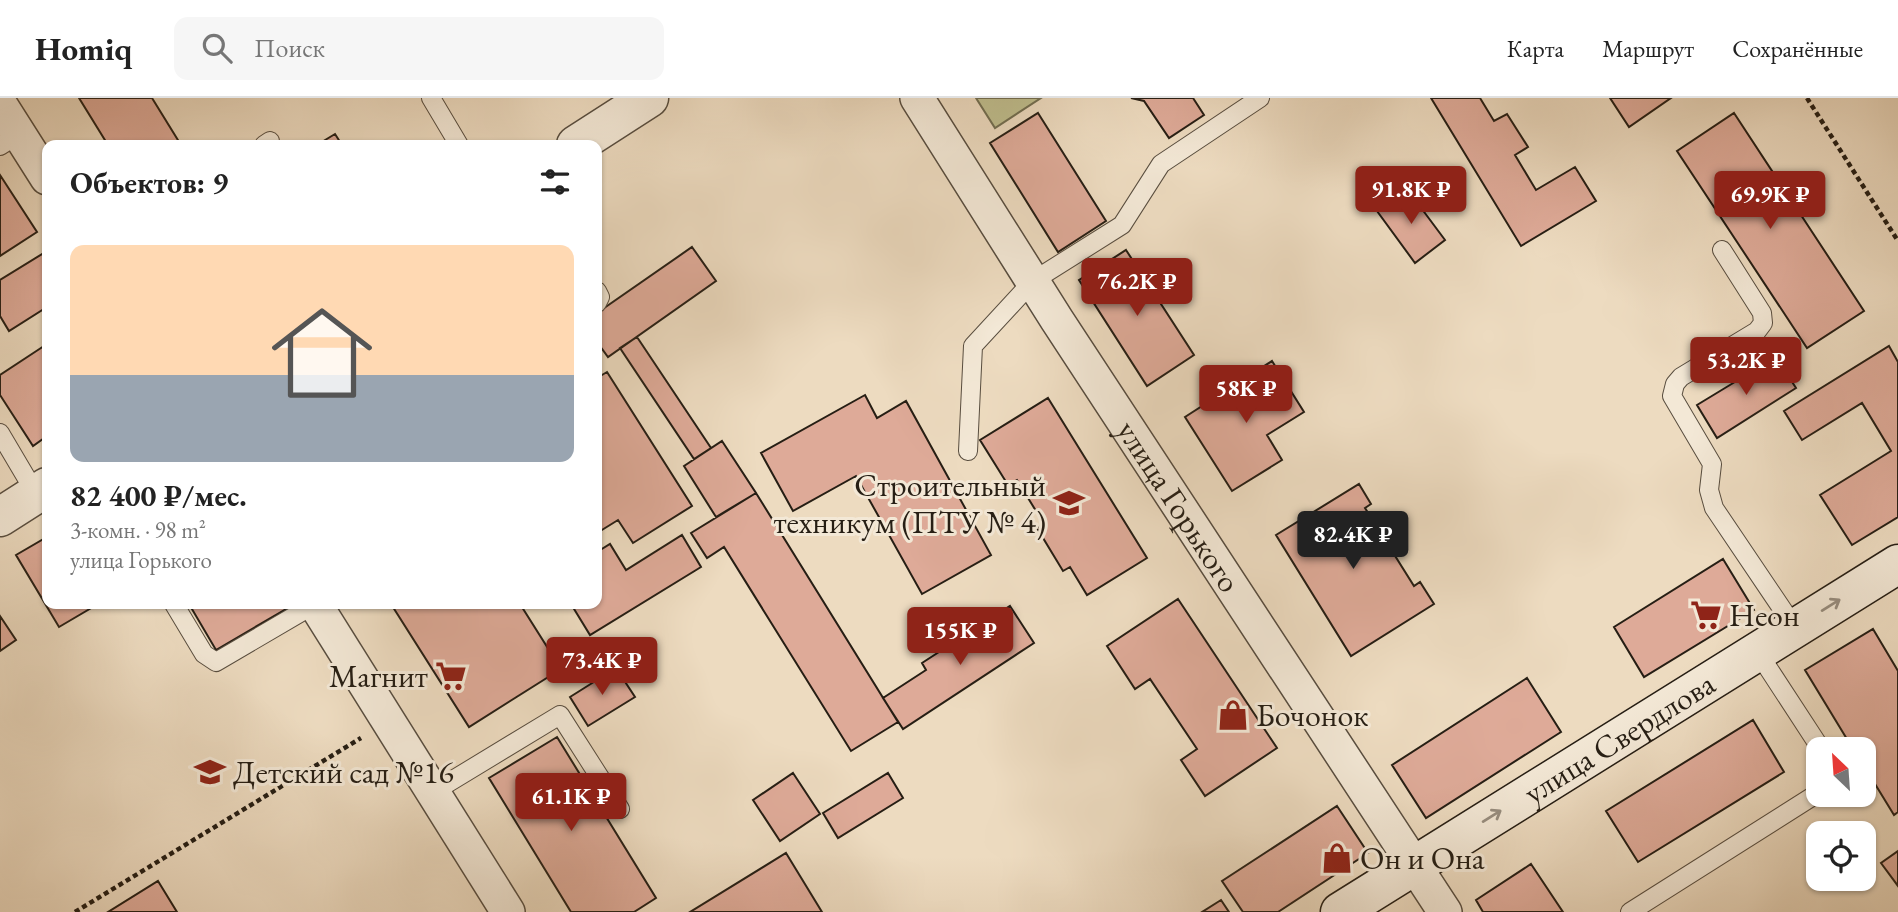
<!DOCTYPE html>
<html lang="ru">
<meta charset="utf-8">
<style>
:root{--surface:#fff;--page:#f6f6f6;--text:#222;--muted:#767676;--line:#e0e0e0;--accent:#8f2418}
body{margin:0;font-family:"EB Garamond",serif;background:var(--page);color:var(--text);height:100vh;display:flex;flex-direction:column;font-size:26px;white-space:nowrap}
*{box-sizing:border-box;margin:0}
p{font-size:23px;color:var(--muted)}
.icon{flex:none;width:38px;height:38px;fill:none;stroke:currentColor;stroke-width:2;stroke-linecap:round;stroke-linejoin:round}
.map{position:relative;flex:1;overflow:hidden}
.panel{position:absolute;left:42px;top:42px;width:560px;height:469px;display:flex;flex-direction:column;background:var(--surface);border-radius:14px;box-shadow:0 2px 5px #0004}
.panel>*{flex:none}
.needle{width:46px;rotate:335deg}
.tools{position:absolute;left:1806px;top:639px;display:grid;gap:14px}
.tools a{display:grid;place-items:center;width:70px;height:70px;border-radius:14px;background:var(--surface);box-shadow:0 2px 5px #0004;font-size:35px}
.price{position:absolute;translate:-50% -60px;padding:0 16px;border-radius:7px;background:var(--accent);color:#fff;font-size:23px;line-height:46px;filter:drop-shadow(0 2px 4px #0008)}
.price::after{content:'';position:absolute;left:50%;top:42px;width:21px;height:16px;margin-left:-10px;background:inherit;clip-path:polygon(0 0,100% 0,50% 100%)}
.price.active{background:#222;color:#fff}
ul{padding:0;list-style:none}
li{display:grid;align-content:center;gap:14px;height:371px;padding:0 28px}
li+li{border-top:2px solid var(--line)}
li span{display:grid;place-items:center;height:217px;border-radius:14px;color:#555}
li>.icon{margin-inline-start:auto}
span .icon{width:126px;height:126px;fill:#fffc;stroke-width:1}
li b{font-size:30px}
h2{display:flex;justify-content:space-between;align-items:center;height:84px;padding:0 28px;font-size:30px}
header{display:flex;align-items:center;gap:42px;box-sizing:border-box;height:98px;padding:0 35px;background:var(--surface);border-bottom:2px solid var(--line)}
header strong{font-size:33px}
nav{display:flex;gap:38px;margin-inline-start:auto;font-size:24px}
.search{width:490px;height:63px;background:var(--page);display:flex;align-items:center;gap:18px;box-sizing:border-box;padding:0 24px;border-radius:14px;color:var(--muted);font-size:26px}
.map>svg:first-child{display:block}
.green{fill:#bfbe8e;stroke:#726e51;stroke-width:2}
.building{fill:#deaa98;stroke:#261e14;stroke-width:2}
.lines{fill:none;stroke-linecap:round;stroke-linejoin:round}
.service-casing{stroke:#584d3f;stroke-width:20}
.minor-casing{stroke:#584d3f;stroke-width:36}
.tertiary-casing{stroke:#584d3f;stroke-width:41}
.secondary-casing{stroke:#261e14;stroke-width:41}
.path{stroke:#261e14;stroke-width:4.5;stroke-dasharray:5 3.5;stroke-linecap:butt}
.service{stroke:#f3e8d6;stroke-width:18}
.minor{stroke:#f3e8d6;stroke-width:33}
.tertiary{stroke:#f3e8d6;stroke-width:38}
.secondary{stroke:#f3e8d6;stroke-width:38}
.oneway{stroke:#978d7f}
.labels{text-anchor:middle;stroke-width:6;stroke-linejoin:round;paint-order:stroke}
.poi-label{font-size:32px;fill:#261e14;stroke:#f3e8d6;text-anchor:start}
.street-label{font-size:32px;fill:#261e14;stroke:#f3e8d6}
</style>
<header>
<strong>Homiq</strong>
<div class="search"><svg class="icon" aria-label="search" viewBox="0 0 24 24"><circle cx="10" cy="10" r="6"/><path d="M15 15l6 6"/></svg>Поиск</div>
<nav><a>Карта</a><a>Маршрут</a><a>Сохранённые</a></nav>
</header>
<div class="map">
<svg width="1898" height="814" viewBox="0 0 1898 814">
<rect width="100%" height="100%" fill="#eddbc0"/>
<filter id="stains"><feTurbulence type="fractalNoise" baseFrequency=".00286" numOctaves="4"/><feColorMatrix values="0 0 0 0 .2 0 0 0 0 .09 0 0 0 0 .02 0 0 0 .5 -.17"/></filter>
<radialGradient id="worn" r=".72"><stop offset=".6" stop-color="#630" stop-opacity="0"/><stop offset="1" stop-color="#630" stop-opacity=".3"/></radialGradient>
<path class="green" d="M 976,0 L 1041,0 L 995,30 Z"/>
<path class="building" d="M 79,0 L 152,0 L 181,47 L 108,47 Z
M 1131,0 L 1193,0 L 1204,17 L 1169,40 L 1144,3 Z
M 1431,0 L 1480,0 L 1494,23 L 1507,16 L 1528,49 L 1515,57 L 1536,92 L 1575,69 L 1596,103 L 1521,148 Z
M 1610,0 L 1671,0 L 1629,29 Z
M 1038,15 L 1106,123 L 1058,154 L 990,45 Z
M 1734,15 L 1864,213 L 1807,250 L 1677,53 Z
M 335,36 L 342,47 L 317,47 Z
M 0,77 L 37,134 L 0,158 Z
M 1407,91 L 1445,142 L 1415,165 L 1377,113 Z
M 692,149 L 716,183 L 608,259 L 597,244 L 597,215 Z
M 1126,152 L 1194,257 L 1147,288 L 1079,182 Z
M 47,153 L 47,209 L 9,233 L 0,218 L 0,182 Z
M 637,239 L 711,350 L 694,361 L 620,250 Z
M 47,246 L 47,338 L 33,348 L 0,297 L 0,277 Z
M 1889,248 L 1898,264 L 1898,419 L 1852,447 L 1820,397 L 1891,353 L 1862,305 L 1802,342 L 1784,313 Z
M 1776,259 L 1796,290 L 1717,340 L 1697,307 Z
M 1272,263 L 1304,314 L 1267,337 L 1282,362 L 1232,393 L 1185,319 Z
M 607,274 L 692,408 L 633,445 L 618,422 L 597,435 L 597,280 Z
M 865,297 L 877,320 L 906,303 L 991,457 L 922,496 L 856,378 L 793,413 L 761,355 Z
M 1048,300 L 1147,460 L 1087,497 L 1070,469 L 1063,473 L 1037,430 L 1044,426 L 1017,382 L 1008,387 L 980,342 Z
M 722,343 L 756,395 L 716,419 L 684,368 Z
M 1359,386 L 1371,406 L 1365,410 L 1414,488 L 1420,484 L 1434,506 L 1351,558 L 1276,437 Z
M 756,395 L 898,624 L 851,653 L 724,449 L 707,460 L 691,435 Z
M 682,437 L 701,469 L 590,537 L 571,506 L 597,506 L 597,454 L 610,446 L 626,472 Z
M 47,439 L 47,506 L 98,506 L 59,529 L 16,457 Z
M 1723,461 L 1754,512 L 1644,579 L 1614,529 Z
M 1178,501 L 1277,650 L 1205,698 L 1181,662 L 1197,651 L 1150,581 L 1135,591 L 1107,548 Z
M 189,506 L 283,506 L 286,511 L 216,552 Z
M 391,506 L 520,506 L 561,571 L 469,629 Z
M 1010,508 L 1034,545 L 903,631 L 883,600 L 926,572 L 922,565 Z
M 0,518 L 16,542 L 0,553 Z
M 1873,531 L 1898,573 L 1898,714 L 1894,717 L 1864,668 L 1864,651 L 1853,651 L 1805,572 Z
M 616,570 L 635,599 L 588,628 L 570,599 Z
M 1527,580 L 1561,634 L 1426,720 L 1392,667 Z
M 1753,622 L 1784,674 L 1638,764 L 1606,713 Z
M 557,639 L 656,800 L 634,814 L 571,814 L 489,680 Z
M 793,675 L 820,716 L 780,743 L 753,702 Z
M 888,675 L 903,700 L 838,740 L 823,715 Z
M 1337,708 L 1368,755 L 1278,814 L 1243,814 L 1222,783 Z
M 1898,753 L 1898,788 L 1881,765 Z
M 786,755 L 822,814 L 690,814 Z
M 1531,766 L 1563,814 L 1483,814 L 1476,802 Z
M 158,783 L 177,814 L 108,814 Z
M 1221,802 L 1229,814 L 1202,814 Z"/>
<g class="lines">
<defs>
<path id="service" d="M 431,0 L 459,47
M 264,47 L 270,43
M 0,48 L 19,36
M 1722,152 L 1762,215 L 1763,225 L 1757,233 L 1681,279 L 1675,286 L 1672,298 L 1712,366 L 1709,392 L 1714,410 L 1795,530
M 597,193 L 600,199 L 597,205
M 0,335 L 36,396
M 968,353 L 973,248 L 1033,183 L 1122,127 L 1161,66 L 1260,0
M 174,506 L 204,556 L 216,564 L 315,506
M 1757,553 L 1821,651
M 433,694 L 560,617 L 620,711
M 1630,814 L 1818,695"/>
<g id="minor">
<path id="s1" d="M 917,0 L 1057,222 L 1445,814"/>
<path d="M 0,6 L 47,80"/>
<path d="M 315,506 L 508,814"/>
</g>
<path id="tertiary" d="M 576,47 L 649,0
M 0,419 L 47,389"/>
<g id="secondary">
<path id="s2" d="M 1340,814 L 1898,466"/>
</g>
</defs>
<use href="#service" class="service-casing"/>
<use href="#minor" class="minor-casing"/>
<use href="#tertiary" class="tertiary-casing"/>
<use href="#secondary" class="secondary-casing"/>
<path class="path" d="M 1807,0 L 1898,143
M 75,814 L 361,640"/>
<use href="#service" class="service"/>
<use href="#minor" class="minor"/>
<use href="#tertiary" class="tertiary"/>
<use href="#secondary" class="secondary"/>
</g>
<defs><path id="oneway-shaft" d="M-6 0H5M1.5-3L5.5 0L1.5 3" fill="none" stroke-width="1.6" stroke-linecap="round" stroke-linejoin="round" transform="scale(1.75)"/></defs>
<g class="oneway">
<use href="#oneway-shaft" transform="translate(1831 507) rotate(-32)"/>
<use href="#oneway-shaft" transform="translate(1492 718) rotate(-32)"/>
</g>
<defs>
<symbol id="university-bare" viewBox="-9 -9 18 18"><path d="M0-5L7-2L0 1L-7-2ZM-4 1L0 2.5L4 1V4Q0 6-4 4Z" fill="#8f2418" stroke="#f3e8d6" stroke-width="2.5" paint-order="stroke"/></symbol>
<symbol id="supermarket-bare" viewBox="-9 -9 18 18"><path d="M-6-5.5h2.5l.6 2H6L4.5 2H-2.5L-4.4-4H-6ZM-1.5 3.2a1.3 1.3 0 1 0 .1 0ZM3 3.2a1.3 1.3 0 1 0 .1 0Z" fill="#8f2418" stroke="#f3e8d6" stroke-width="2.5" paint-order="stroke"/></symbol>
<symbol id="shop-bare" viewBox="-9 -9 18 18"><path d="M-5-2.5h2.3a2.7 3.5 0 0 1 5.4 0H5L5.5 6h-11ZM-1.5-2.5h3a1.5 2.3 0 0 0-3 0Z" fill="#8f2418" stroke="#f3e8d6" stroke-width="2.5" paint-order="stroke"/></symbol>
<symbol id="school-bare" viewBox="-9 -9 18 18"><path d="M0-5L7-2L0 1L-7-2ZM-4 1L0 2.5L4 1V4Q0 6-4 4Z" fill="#8f2418" stroke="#f3e8d6" stroke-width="2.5" paint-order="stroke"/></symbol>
</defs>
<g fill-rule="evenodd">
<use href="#university-bare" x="1047" y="383" width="44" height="44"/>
<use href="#supermarket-bare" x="1684" y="495" width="44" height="44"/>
<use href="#supermarket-bare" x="429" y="556" width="44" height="44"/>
<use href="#shop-bare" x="1211" y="595" width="44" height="44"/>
<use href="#school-bare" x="188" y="652" width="44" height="44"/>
<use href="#shop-bare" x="1315" y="738" width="44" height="44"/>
</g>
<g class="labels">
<g class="poi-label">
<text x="1046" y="398" text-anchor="end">Строительный<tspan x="1046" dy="37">техникум (ПТУ № 4)</tspan></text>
<text x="1729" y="528">Неон</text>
<text x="428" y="589" text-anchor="end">Магнит</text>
<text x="1256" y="628">Бочонок</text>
<text x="233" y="685">Детский сад №16</text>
<text x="1360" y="771">Он и Она</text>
</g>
<g class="street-label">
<text dy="11" stroke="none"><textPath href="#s1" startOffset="485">улица Горького</textPath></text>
<text dy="11" stroke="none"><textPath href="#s2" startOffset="329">улица Свердлова</textPath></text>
</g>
</g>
<rect width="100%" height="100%" filter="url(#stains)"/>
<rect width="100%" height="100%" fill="url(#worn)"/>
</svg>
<div class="tools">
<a><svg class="needle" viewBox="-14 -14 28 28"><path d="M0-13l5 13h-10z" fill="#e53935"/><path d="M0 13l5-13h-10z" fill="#767676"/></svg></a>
<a><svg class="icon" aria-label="locate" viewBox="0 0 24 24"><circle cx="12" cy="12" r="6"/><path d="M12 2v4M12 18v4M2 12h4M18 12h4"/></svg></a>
</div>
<b class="price" style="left:1411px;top:128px">91.8K ₽</b>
<b class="price" style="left:1770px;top:133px">69.9K ₽</b>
<b class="price" style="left:1137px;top:220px">76.2K ₽</b>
<b class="price" style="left:1746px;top:299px">53.2K ₽</b>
<b class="price" style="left:1246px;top:327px">58K ₽</b>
<b class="price active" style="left:1353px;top:473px">82.4K ₽</b>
<b class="price" style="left:960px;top:569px">155K ₽</b>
<b class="price" style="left:602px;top:599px">73.4K ₽</b>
<b class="price" style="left:571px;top:735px">61.1K ₽</b>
<section class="panel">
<h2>Объектов: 9<svg class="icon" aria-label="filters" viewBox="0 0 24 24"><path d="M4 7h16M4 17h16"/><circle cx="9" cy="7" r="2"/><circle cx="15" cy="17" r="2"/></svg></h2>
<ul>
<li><span style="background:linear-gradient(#ffd9b3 60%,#9aa5b1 0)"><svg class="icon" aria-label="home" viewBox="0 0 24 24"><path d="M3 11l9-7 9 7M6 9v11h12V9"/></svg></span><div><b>82 400 ₽/мес.</b><p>3-комн. · 98 m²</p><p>улица Горького</p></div></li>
</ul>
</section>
</div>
